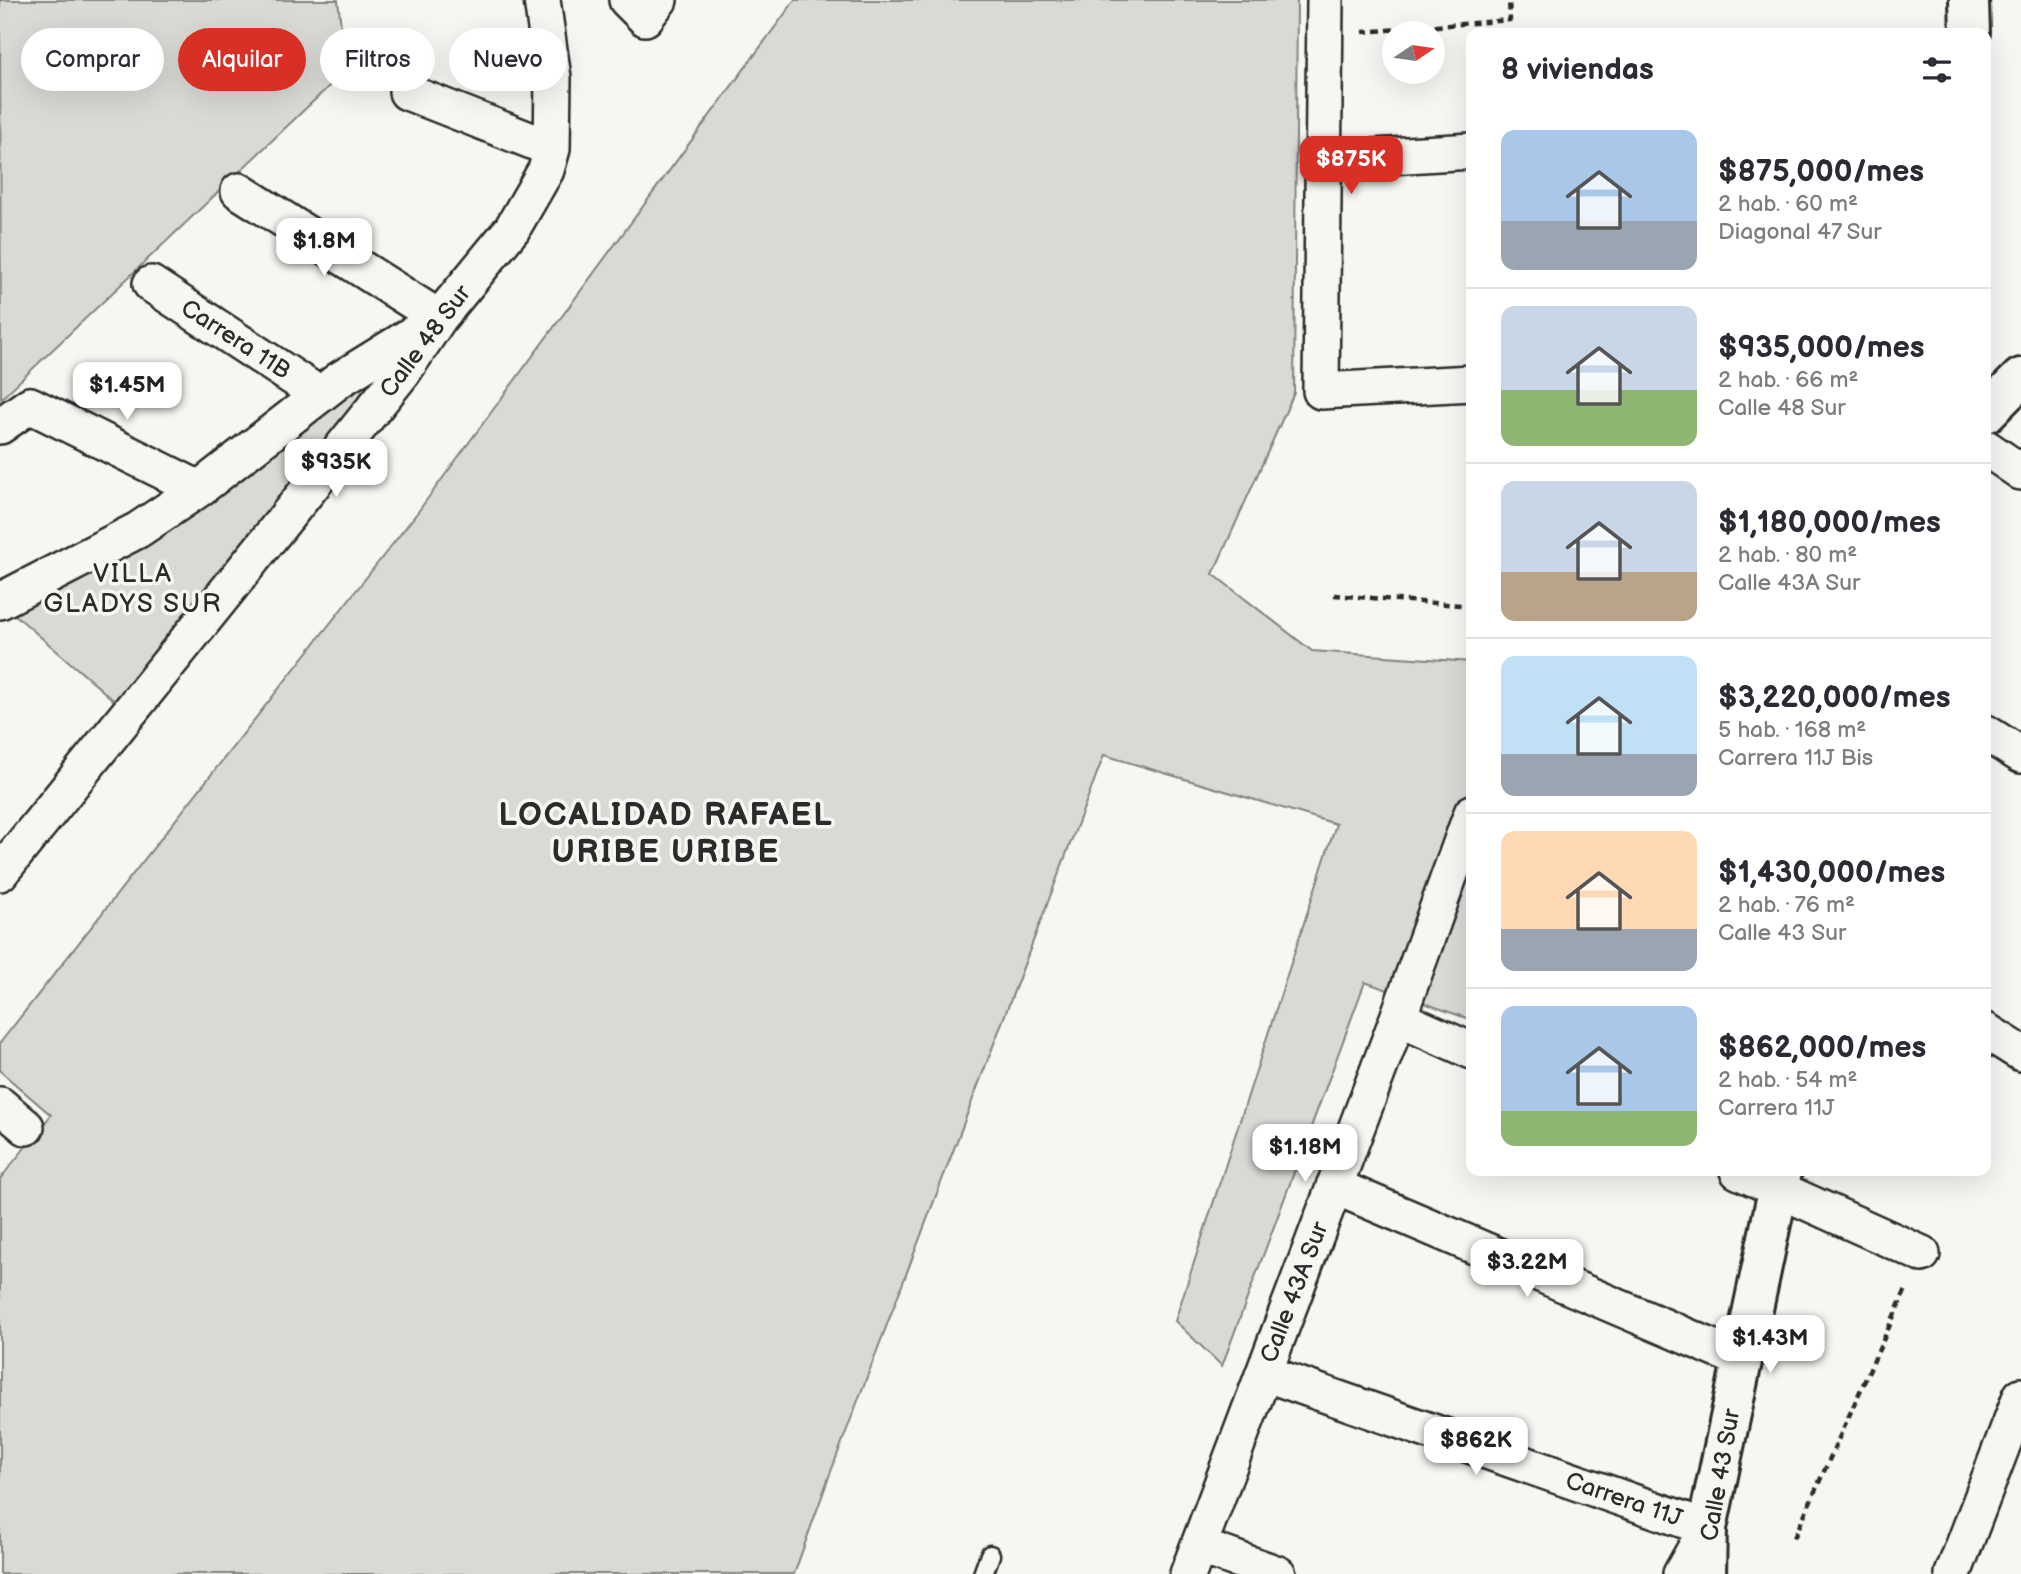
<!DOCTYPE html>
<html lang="es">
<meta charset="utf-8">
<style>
:root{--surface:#fff;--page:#f7f7f7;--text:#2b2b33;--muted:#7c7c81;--line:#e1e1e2;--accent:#d93025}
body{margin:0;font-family:"Balsamiq Sans",sans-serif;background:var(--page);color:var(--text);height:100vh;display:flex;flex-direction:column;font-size:26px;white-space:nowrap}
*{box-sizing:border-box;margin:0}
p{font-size:23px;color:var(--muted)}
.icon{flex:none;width:38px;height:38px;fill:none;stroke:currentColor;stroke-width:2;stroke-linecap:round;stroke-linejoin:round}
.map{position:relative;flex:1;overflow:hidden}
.sheet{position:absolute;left:1466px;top:28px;width:525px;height:1148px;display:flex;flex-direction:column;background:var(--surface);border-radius:14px;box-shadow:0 7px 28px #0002}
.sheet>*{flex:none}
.guide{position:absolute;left:21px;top:28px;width:665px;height:63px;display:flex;gap:14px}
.needle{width:46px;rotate:77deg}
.fabs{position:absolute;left:1382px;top:21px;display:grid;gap:14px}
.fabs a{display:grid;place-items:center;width:63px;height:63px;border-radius:50%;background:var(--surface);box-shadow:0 7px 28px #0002;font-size:35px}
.price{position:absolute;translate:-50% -60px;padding:0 16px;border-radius:14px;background:#fff;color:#222;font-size:23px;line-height:46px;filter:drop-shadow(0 2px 4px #0008)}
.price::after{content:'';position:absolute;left:50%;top:42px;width:21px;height:16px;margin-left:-10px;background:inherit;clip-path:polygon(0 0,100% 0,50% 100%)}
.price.on{background:var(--accent);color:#fff}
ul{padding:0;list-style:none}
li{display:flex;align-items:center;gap:21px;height:175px;padding:0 35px}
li+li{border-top:2px solid var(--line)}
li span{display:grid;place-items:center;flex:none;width:196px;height:140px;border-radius:14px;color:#555}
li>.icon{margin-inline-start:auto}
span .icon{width:84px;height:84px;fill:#fffc;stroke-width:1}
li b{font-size:30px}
h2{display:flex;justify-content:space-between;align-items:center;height:84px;padding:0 35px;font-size:30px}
.chip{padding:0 24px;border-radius:32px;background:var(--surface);box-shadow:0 7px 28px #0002;font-size:24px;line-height:63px}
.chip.on{background:var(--accent);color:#fff}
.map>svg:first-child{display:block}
.green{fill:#d9d9d5;stroke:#828280;stroke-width:2}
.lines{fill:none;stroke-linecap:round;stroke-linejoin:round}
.lane-casing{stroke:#2b2b2b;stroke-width:23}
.street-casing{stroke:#2b2b2b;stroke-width:40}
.secondary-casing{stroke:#2b2b2b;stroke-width:44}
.path{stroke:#2b2b2b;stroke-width:4.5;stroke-dasharray:7 5;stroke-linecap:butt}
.lane{stroke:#f6f6f2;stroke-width:18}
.street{stroke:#f6f6f2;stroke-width:35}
.secondary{stroke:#f6f6f2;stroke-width:38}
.labels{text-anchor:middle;stroke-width:7;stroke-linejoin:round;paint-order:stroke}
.street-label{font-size:24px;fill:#2b2b2b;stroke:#f6f6f2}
.neighbourhood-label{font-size:26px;letter-spacing:2px;fill:#2b2b2b;stroke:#f6f6f2}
.district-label{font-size:32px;font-weight:bold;letter-spacing:2px;fill:#2b2b2b;stroke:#f6f6f2}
</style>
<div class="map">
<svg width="2021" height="1574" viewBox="0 0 2021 1574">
<rect width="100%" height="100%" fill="#f6f6f2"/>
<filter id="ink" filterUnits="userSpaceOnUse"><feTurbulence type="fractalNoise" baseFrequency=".0143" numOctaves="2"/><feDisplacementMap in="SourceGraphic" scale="14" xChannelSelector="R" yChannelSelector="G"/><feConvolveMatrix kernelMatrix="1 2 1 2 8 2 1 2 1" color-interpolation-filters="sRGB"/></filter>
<g filter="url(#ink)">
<path class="green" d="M 0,0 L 338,0 L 346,70 L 1,399 Z
M 795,0 L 1297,0 L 1294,393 L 1213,574 L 1312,651 L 1472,662 L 1472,1020 L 1365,982 L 1222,1366 L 1175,1321 L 1336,824 L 1104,755 L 830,1474 L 794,1574 L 0,1574 L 0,1179 L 51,1115 L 0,1071 L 0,1043 L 417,513 Z
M 395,359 L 118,704 L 14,614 L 154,536 L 259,466 Z"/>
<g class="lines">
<defs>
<path id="lane" d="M 983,1574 L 990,1555"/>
<path id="street" d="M 627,0 L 645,18 L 659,0
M 1325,0 L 1321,391 L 1472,383
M 407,92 L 552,149
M 1323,160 L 1472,151
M 151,284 L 320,395
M 0,426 L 30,405 L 199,489
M 1986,448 L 2021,472
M 0,601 L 138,530 L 199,489 L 339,380 L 439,318 L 239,191
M 1986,733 L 2021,755
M 0,873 L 403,372 L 439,318 L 512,229 L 546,170 L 552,149 L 553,78 L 542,0
M 1398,1018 L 1472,1051
M 1986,1031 L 2021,1053
M 0,1105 L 26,1127
M 1738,1171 L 1922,1254
M 1334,1186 L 1742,1360
M 1264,1373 L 1707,1528 L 1681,1574
M 1199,1546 L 1278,1574
M 1188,1574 L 1398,1018 L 1472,813
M 1953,1574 L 2021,1396"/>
<path id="secondary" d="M 1969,0 L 1970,33
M 1986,413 L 2021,378
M 1706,1574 L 1707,1528 L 1782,1171"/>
</defs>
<use href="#lane" class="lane-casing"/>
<use href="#street" class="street-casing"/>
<use href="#secondary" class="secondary-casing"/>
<path class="path" d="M 1363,32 L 1510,20 L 1509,0
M 1334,595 L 1472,606
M 1794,1538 L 1907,1287"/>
<use href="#lane" class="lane"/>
<use href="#street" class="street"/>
<use href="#secondary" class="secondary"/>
</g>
</g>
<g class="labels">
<g class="street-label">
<text transform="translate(236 339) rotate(33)" y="8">Carrera 11B</text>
<text transform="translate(425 341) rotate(-53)" y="8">Calle 48 Sur</text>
<text transform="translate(1294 1292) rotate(-69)" y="8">Calle 43A Sur</text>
<text transform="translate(1720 1475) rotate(-80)" y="8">Calle 43 Sur</text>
<text transform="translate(1624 1499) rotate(19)" y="8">Carrera 11J</text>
</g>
<g class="neighbourhood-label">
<text x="133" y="582">VILLA<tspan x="133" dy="30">GLADYS SUR</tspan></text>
</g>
<g class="district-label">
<text x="666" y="825">LOCALIDAD RAFAEL<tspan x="666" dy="37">URIBE URIBE</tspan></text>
</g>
</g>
</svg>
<div class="fabs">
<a><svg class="needle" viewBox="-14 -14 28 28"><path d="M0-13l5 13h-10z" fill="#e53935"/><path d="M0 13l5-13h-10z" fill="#7c7c81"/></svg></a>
</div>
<b class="price on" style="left:1351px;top:196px">$875K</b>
<b class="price" style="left:324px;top:278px">$1.8M</b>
<b class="price" style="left:127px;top:422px">$1.45M</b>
<b class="price" style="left:336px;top:499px">$935K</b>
<b class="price" style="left:1305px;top:1184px">$1.18M</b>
<b class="price" style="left:1527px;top:1299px">$3.22M</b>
<b class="price" style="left:1770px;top:1375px">$1.43M</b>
<b class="price" style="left:1476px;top:1477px">$862K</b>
<div class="guide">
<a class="chip">Comprar</a>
<a class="chip on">Alquilar</a>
<a class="chip">Filtros</a>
<a class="chip">Nuevo</a>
</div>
<section class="sheet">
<h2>8 viviendas<svg class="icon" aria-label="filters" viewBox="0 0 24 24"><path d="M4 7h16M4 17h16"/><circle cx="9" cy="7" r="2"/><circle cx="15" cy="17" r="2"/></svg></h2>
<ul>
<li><span style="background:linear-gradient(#a9c7e8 65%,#9aa5b1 0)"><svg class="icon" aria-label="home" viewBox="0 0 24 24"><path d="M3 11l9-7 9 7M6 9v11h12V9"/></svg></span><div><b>$875,000/mes</b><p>2 hab. · 60 m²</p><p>Diagonal 47 Sur</p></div></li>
<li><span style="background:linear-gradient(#c9d6e8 60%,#8fb573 0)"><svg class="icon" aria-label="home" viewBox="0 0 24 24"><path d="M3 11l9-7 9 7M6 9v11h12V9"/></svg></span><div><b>$935,000/mes</b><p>2 hab. · 66 m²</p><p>Calle 48 Sur</p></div></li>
<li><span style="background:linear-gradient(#c9d6e8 65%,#b9a48a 0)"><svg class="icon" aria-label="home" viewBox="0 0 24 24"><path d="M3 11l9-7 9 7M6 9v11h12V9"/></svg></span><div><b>$1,180,000/mes</b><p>2 hab. · 80 m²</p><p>Calle 43A Sur</p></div></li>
<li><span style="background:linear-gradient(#bfe0f5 70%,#9aa5b1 0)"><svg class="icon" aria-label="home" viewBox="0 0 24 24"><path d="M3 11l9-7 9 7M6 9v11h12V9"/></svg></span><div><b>$3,220,000/mes</b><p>5 hab. · 168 m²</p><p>Carrera 11J Bis</p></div></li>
<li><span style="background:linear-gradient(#ffd9b3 70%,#9aa5b1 0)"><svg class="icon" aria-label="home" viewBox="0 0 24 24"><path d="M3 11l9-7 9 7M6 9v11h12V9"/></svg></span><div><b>$1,430,000/mes</b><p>2 hab. · 76 m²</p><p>Calle 43 Sur</p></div></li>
<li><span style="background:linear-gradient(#a9c7e8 75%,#8fb573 0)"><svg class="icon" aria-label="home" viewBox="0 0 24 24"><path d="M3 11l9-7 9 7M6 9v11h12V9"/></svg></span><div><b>$862,000/mes</b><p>2 hab. · 54 m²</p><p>Carrera 11J</p></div></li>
</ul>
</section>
</div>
